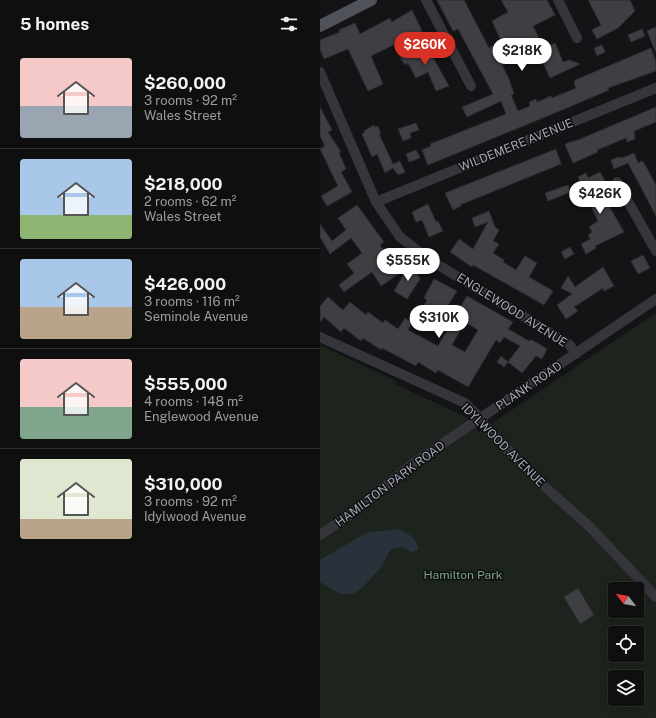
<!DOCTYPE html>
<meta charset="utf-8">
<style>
:root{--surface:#0f0f10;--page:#181819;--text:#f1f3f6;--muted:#9b9c9f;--line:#2f2f30;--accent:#d93025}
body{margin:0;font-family:"Public Sans",sans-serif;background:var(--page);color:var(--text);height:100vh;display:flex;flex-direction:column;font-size:15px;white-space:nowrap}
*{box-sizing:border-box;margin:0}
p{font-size:13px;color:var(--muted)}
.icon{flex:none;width:22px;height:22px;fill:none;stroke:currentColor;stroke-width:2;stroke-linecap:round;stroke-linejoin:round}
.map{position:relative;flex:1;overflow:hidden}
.panel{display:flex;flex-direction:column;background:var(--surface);width:320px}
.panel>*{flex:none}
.needle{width:26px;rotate:301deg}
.buttons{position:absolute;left:288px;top:582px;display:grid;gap:8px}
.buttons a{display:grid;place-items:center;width:36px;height:36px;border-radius:4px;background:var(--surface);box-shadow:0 2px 10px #0003,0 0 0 1px var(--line);font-size:20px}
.price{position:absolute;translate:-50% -34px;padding:0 9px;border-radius:14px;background:#fff;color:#222;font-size:13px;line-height:26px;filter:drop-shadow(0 1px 2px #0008)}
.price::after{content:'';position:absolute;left:50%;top:24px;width:12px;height:9px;margin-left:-6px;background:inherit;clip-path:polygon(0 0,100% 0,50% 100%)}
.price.active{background:var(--accent);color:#fff}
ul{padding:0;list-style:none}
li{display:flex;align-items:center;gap:12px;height:100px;padding:0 20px}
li+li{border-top:1px solid var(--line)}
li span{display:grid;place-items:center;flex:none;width:112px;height:80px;border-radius:4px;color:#555}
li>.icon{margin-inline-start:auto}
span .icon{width:48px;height:48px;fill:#fffc;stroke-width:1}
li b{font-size:17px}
h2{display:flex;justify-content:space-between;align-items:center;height:48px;padding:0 20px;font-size:17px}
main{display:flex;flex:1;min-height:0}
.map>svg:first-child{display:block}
.green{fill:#1c241d;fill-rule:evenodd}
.water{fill:#29323a}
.building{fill:#3e3e43;stroke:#2e2e32;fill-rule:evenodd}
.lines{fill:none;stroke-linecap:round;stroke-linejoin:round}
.minor{stroke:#35353b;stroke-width:10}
.major{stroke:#50525a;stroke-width:12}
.labels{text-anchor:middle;stroke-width:3;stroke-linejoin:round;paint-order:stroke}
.street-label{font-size:12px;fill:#a5a9b7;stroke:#0f0f11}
.park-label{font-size:12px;fill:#7ba380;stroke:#0f0f11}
</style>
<main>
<section class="panel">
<h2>5 homes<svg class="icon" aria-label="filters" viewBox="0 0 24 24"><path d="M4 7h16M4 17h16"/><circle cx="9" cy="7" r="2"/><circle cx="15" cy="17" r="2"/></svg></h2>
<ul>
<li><span style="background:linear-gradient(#f6c9c9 60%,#9aa5b1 0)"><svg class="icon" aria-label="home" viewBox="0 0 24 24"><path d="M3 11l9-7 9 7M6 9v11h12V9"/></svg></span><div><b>$260,000</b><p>3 rooms · 92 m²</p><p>Wales Street</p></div></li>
<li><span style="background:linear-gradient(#a9c7e8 70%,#8fb573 0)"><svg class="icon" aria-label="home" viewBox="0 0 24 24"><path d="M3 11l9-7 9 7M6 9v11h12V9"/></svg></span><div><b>$218,000</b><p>2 rooms · 62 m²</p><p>Wales Street</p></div></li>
<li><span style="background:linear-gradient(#a9c7e8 60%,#b9a48a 0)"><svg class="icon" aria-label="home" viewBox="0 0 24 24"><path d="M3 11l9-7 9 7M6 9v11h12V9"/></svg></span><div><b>$426,000</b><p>3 rooms · 116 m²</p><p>Seminole Avenue</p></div></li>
<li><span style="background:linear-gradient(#f6c9c9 60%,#7fa58c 0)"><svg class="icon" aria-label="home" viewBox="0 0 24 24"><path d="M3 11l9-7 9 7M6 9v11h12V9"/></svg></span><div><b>$555,000</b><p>4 rooms · 148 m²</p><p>Englewood Avenue</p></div></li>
<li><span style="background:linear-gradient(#dfe7d0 75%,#b9a48a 0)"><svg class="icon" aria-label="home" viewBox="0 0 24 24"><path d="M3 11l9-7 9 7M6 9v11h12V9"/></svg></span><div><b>$310,000</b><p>3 rooms · 92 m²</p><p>Idylwood Avenue</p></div></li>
</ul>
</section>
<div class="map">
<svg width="336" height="718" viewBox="0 0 336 718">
<rect width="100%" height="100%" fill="#141416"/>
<path class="green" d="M 336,313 L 336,718 L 0,718 L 0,345 L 76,381 L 77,385 L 146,417 L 159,432 ZM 295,589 L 317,589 L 317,611 L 295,611 ZM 295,633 L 317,633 L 317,655 L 295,655 ZM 295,677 L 317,677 L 317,699 L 295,699 Z"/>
<path class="water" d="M 79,529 C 87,533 100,540 98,550 L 92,552 L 82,547 L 71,549 L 61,567 L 43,587 L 33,594 L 20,594 L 0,582 L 0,560 L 46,533 Z"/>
<path class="building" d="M 117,0 L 144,0 L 169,48 L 181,41 L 172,21 L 188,12 L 181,0 L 227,0 L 235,15 L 213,26 L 224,48 L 235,43 L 243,62 L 249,60 L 260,64 L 230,78 L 218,52 L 204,59 L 198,51 L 182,59 L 185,64 L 182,65 L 189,79 L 194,94 L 191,95 L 198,111 L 210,106 L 209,102 L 216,99 L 217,102 L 231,96 L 232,98 L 256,88 L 254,83 L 255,80 L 331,48 L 336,62 L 336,71 L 288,88 L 289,90 L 247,108 L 108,165 L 102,150 L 111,146 L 110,144 L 186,114 L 181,101 L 147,117 L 142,107 L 173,94 L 138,29 L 133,31 Z
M 268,0 L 310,0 L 315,11 L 298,28 L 277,39 L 272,30 L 281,25 Z
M 92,10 L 102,31 L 51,56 L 63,84 L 48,91 L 28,49 L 4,59 L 0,49 L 0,40 L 20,32 L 19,30 L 35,23 L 40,34 L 70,18 L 72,22 Z
M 336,27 L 336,53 L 327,31 Z
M 322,29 L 325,36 L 311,42 L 308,35 Z
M 105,43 L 129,86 L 116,91 L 108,72 L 96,78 L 88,63 L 85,65 L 80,57 Z
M 282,45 L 285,52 L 277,56 L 274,48 Z
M 0,107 L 12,130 L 8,132 L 21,152 L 19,153 L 26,169 L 21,172 L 32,192 L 7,206 L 1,196 L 18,186 L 0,149 L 5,146 L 0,136 Z
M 336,107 L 336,122 L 314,131 L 315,139 L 307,142 L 306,138 L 277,150 L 278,152 L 253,163 L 245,145 L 247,143 L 258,140 Z
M 96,123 L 99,130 L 90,133 L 91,138 L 83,141 L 78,129 Z
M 54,125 L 55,127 L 58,126 L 61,134 L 59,134 L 73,164 L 80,161 L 85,172 L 78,175 L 73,168 L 65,173 L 57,154 L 52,157 L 42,134 L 45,132 L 44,131 Z
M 236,149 L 241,164 L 140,205 L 141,206 L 133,210 L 125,193 Z
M 96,150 L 100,158 L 89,162 L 86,154 Z
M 314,153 L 318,163 L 322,161 L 324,163 L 336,185 L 336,216 L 308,163 L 294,169 L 291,160 L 299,157 L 302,158 Z
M 280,172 L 285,181 L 279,184 L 289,206 L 304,232 L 275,246 L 276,248 L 266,254 L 261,244 L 270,239 L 268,235 L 272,232 L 269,227 L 278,221 L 270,204 L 272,204 L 268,195 L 272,194 L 266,182 L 261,184 L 258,177 L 266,173 L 268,178 Z
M 248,185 L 250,192 L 228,201 L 225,193 Z
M 108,204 L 116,222 L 118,221 L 123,231 L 109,237 L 102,220 L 96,222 L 92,212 Z
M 37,205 L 64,242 L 60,245 L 80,273 L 61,286 L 52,272 L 24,292 L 19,285 L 34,273 L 27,264 L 42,253 L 31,238 L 10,254 L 0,237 L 0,224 L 12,241 L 26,230 L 18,218 Z
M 169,211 L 175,227 L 179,230 L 173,241 L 179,244 L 173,253 L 184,260 L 183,262 L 196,270 L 205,256 L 217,263 L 209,277 L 233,291 L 224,305 L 153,265 L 152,267 L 130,252 L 139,239 L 153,249 L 168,222 L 155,227 L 152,218 Z
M 250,247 L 254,254 L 245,259 L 241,252 Z
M 323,255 L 330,268 L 318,274 L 311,261 Z
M 91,262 L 100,279 L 87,299 L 74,291 Z
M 283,267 L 294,286 L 284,291 L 283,288 L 254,307 L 258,311 L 246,319 L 237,305 L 252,294 L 241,288 L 248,276 L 255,287 Z
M 114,279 L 137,291 L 116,325 L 98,316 L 107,300 L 104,298 Z
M 147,296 L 193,322 L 188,329 L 209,341 L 212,340 L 227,349 L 222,359 L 216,356 L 202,373 L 188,362 L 200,346 L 184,337 L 180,343 L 176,340 L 148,387 L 118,370 L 116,373 L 98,362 L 96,366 L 62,348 L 61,350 L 43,338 L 41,341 L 24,328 L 21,332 L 4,317 L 0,322 L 0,306 L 8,297 L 23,310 L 30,302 L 46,315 L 48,312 L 63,323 L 65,320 L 78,329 L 85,318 L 92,323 L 88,330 L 118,346 ZM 145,322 L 158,330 L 145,352 L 132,345 Z
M 181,356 L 188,362 L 184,367 L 177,362 Z
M 258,588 L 274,615 L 260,624 L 244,597 Z"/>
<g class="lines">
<path class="minor" d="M 106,0 L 151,86
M 238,0 L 257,38
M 0,72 L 56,202 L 80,237 L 110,260 L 249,344 L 256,354
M 297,182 L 336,251
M 56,202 L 336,88
M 0,337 L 145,403 L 160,418 L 171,433 L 224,486 L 270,527 L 336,597
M 0,535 L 28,516 L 94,463 L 336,299"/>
<path class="major" d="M 0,26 L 51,0"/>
</g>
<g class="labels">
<g class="street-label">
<text transform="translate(196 145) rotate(-22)" y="4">WILDEMERE AVENUE</text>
<text transform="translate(192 310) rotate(32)" y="4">ENGLEWOOD AVENUE</text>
<text transform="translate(209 386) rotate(-34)" y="4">PLANK ROAD</text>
<text transform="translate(183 445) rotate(45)" y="4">IDYLWOOD AVENUE</text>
<text transform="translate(70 484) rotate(-37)" y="4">HAMILTON PARK ROAD</text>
</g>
<g class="park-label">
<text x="143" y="579">Hamilton Park</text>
</g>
</g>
</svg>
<div class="buttons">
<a><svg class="needle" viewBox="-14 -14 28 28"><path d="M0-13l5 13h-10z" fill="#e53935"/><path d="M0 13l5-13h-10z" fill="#9b9c9f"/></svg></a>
<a><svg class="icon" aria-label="locate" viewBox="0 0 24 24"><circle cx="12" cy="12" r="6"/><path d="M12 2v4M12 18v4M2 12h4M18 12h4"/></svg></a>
<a><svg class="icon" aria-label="layers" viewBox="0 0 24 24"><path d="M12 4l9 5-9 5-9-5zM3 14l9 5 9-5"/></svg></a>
</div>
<b class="price active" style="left:105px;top:66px">$260K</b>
<b class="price" style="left:202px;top:72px">$218K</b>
<b class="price" style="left:280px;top:215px">$426K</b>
<b class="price" style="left:88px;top:282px">$555K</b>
<b class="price" style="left:119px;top:339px">$310K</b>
</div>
</main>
